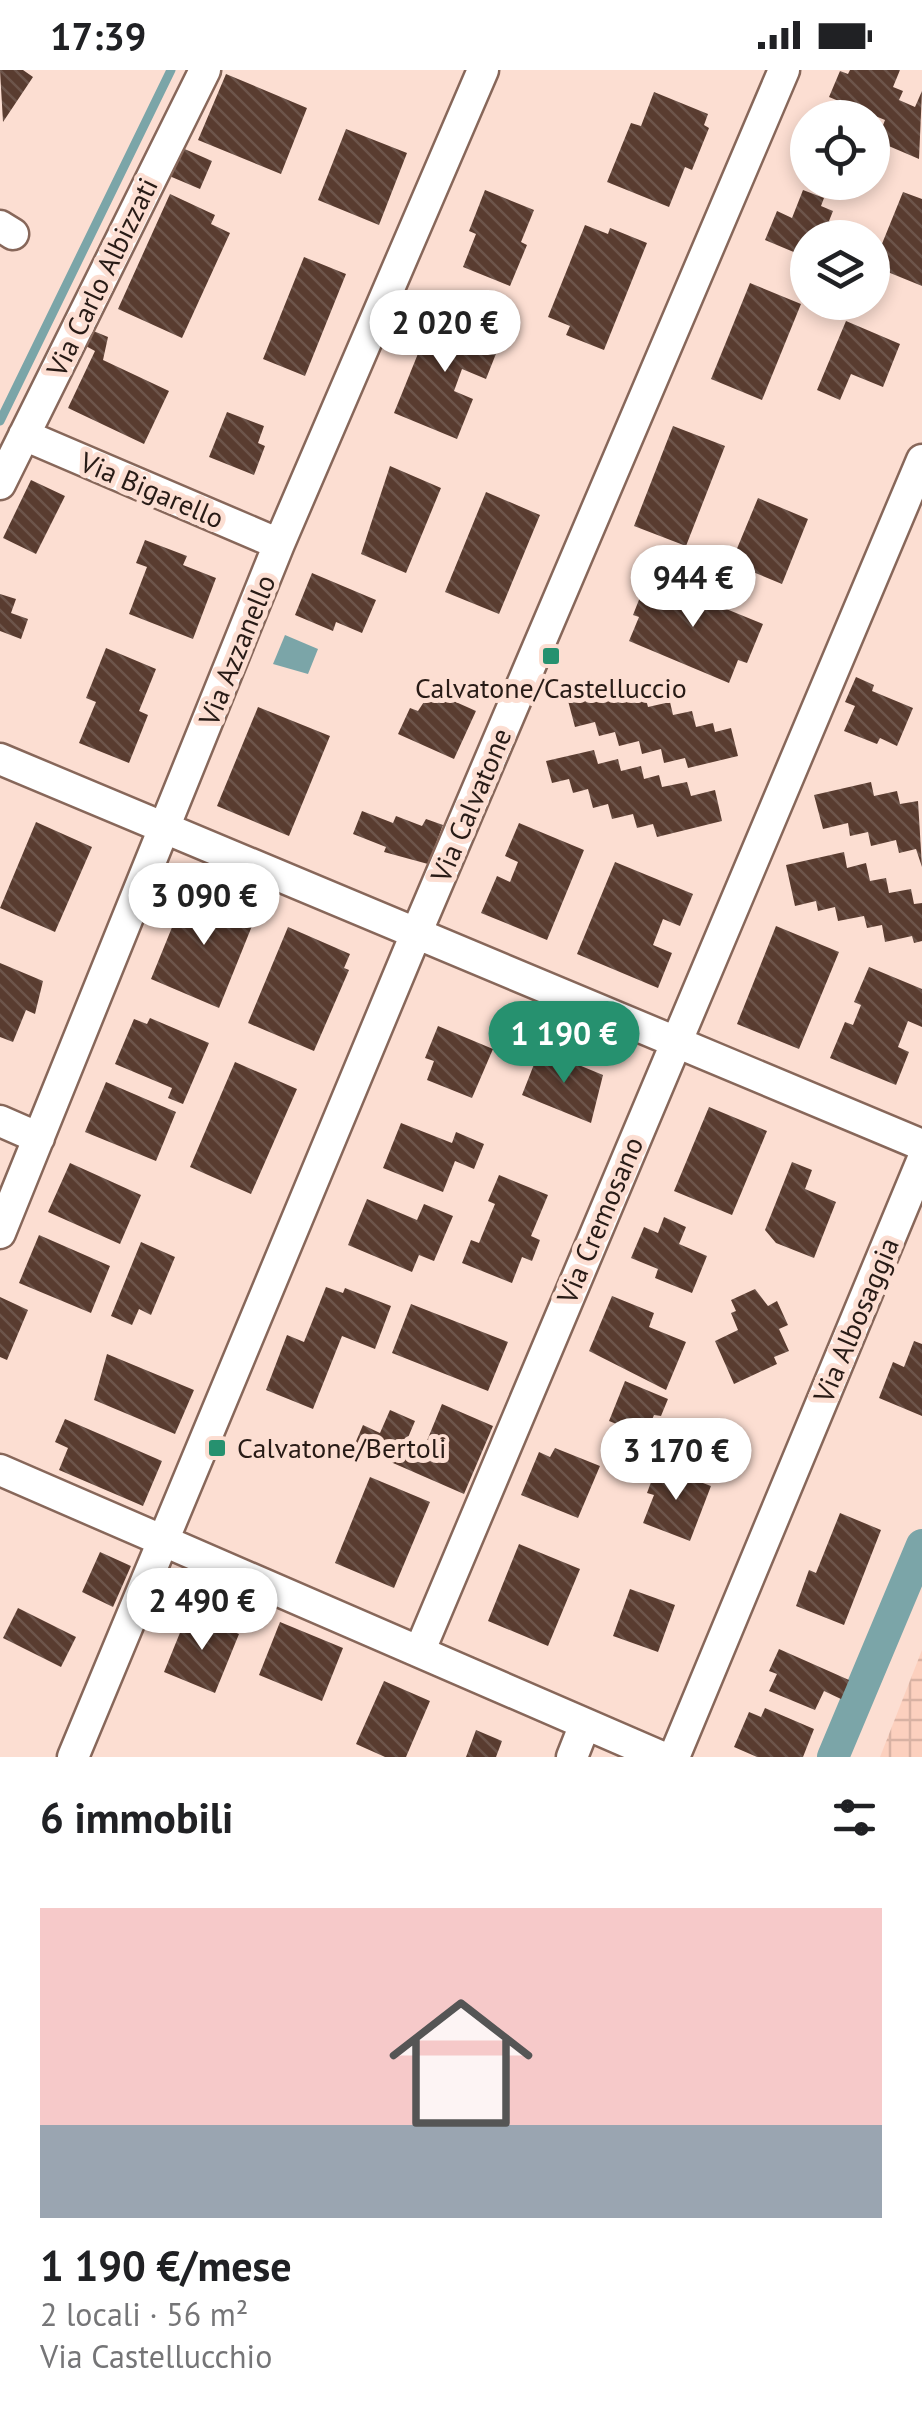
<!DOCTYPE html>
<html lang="it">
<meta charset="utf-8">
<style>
:root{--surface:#fff;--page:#f2f2f2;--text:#202124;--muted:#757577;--accent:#26916f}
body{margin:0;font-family:"PT Sans",sans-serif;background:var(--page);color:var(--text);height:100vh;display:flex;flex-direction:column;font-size:38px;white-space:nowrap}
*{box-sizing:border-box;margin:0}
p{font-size:32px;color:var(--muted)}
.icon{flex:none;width:55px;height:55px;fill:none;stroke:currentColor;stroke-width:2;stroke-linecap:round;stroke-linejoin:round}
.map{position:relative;height:1687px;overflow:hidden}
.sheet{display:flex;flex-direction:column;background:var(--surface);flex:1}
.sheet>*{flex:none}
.buttons{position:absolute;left:790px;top:30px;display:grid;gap:20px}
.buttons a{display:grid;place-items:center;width:100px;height:100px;border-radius:50%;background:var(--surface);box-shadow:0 5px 15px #0003;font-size:50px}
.price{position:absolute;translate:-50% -85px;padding:0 22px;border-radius:35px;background:#fff;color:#222;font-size:32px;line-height:65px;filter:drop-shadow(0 2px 5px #0008)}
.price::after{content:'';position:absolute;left:50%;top:60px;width:30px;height:22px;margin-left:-15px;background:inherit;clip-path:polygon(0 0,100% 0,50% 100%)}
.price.current{background:var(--accent);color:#fff}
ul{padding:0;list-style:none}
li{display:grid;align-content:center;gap:20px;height:530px;padding:0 40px}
li span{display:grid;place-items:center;height:310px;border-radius:0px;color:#555}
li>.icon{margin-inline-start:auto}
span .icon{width:180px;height:180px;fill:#fffc;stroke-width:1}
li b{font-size:42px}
h2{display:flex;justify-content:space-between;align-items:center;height:120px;padding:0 40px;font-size:42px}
.status{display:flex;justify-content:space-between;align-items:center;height:70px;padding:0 50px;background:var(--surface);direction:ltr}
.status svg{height:28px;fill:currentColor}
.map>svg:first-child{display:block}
.industrial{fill:url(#industrial-grid)}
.water{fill:#7ba5a8}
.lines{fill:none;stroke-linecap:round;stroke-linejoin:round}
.stream{stroke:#7ba5a8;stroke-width:9}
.canal{stroke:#7ba5a8;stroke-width:32}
.building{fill:url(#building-back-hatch)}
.minor-casing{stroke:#87675a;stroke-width:35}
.minor{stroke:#fff;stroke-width:30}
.poi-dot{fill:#26916f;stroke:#fcded2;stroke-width:4}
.labels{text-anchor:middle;stroke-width:10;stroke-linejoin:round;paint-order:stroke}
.street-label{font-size:28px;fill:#281b16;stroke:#fcded2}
.poi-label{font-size:28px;fill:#281b16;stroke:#fcded2}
</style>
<div class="status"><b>17:39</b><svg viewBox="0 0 49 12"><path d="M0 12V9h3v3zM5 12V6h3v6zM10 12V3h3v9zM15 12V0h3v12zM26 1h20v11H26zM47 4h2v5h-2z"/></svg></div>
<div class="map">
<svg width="922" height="1687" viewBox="0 0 922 1687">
<defs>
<pattern id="industrial-grid" width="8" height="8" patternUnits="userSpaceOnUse" patternTransform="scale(2.5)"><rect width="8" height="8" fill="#fcd0be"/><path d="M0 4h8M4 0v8" fill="none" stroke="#d8b2a3"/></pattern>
<pattern id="building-back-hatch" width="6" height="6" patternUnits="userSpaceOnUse" patternTransform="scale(2.5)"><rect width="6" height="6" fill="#593c30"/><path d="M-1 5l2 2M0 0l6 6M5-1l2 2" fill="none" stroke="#6d554b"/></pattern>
</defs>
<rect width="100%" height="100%" fill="#fcded2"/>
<path class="industrial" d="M 922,1580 L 922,1687 L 880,1687 Z"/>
<path class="water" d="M 285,565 L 318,579 L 308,604 L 273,594 Z"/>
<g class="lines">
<path class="stream" d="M 0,351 L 171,0"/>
<path class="canal" d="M 833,1687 L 922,1475"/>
</g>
<path class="building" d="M 0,0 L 23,0 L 33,7 L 3,52 Z
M 850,0 L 900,0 L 893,17 L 903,21 L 899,30 L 915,37 L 922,21 L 919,89 L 877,71 L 885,50 L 829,27 L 840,1 L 848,4 Z
M 226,4 L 307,38 L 281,104 L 198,70 Z
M 654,22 L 708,44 L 704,55 L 709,58 L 692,100 L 685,97 L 669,137 L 607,112 L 631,53 L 641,56 Z
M 346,59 L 407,83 L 379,155 L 318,130 Z
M 180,77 L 212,91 L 200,119 L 167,105 Z
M 485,120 L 534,140 L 521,172 L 527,175 L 510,216 L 463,197 L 476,164 L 469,161 Z
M 803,120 L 824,128 L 821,136 L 833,141 L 829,151 L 840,155 L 835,168 L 808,168 L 808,188 L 765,170 L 777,141 L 792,148 Z
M 903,122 L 922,129 L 922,216 L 873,196 Z
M 170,124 L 215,145 L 211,154 L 230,163 L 182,268 L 118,239 Z
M 585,155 L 608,164 L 610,158 L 647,173 L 604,280 L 566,265 L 570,256 L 548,247 Z
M 304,187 L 346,204 L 305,306 L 263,289 Z
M 750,213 L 801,234 L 762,330 L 711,309 Z
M 434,244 L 501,271 L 486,309 L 462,299 L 454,321 L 473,329 L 457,369 L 394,343 Z
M 846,251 L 900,274 L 883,317 L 851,304 L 840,330 L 817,320 Z
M 91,260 L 108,267 L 103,290 L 169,321 L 144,374 L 68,338 L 95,281 L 84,275 Z
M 227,342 L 264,356 L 258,373 L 265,376 L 254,405 L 209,387 Z
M 673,356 L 725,376 L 686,476 L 634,456 Z
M 390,396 L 441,418 L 406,503 L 361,484 Z
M 31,410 L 65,426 L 36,484 L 3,468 Z
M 486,422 L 540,445 L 499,544 L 445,522 Z
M 758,428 L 808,449 L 782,514 L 731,493 Z
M 145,470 L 187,486 L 183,495 L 216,508 L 193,569 L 129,544 L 147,497 L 136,493 Z
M 312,503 L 376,530 L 362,563 L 336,552 L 333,561 L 295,545 Z
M 648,507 L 763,554 L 747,593 L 738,590 L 729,613 L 629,571 L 639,547 L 633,545 Z
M 0,524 L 16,529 L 11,543 L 28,549 L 21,569 L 0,561 Z
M 106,578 L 156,599 L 139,641 L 148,645 L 129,693 L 79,673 L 96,632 L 86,628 Z
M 856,607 L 874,615 L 872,621 L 913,638 L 897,676 L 880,668 L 877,674 L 844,661 L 855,636 L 845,632 Z
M 623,613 L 627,627 L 644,622 L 648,637 L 670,632 L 673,645 L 692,641 L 696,657 L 713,653 L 715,662 L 731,658 L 738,686 L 688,698 L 685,688 L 664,693 L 661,679 L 642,684 L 639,671 L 619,676 L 615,662 L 599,666 L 595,652 L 575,657 L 567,627 Z
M 431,621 L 476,641 L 454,689 L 398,664 L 410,638 L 418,641 Z
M 258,637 L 330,666 L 289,766 L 217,736 Z
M 594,680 L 598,694 L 618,689 L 621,701 L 641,696 L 644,709 L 659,705 L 662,717 L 687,712 L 691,726 L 715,720 L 722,751 L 657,767 L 653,754 L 637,758 L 633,744 L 612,749 L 608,734 L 593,738 L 588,719 L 573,723 L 569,709 L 552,713 L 546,691 Z
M 871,712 L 874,726 L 897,721 L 900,734 L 918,731 L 922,797 L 916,779 L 899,783 L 896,770 L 871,776 L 868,762 L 850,766 L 848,753 L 823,759 L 814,725 Z
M 362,741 L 393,753 L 396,746 L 422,756 L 426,749 L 443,755 L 428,794 L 384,782 L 386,777 L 353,764 Z
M 36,752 L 92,777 L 55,862 L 0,838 Z
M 519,753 L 584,780 L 547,870 L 481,843 L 497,806 L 510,812 L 518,792 L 505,786 Z
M 844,782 L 847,798 L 866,793 L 870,811 L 886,808 L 889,823 L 911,819 L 914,834 L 922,833 L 922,871 L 914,873 L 912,866 L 885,872 L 882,855 L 867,858 L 864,846 L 838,851 L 835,837 L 818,841 L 816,831 L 795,836 L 786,795 Z
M 615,792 L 693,824 L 680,856 L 663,849 L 653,875 L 672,883 L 658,918 L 577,884 Z
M 188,818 L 256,846 L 219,938 L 151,909 Z
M 776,856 L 839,882 L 799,979 L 737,954 Z
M 288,857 L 350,884 L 344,898 L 349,900 L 314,981 L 248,953 Z
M 0,893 L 43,911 L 35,944 L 26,940 L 13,972 L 0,967 Z
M 869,897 L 922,919 L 922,957 L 908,951 L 898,977 L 909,982 L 896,1015 L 830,988 L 845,952 L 853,955 L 861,935 L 854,932 Z
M 150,948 L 209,973 L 183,1034 L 168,1028 L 172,1018 L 115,994 L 134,949 L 147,954 Z
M 438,956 L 493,979 L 472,1028 L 427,1010 L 434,991 L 425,988 Z
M 540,979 L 603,1005 L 591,1053 L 522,1025 Z
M 235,992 L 297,1019 L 251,1124 L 190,1097 Z
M 106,1012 L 176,1042 L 156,1091 L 85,1062 Z
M 709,1037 L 767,1061 L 732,1145 L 674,1121 Z
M 401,1053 L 452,1073 L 456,1062 L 484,1074 L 474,1099 L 455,1091 L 443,1122 L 383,1098 Z
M 792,1092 L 812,1100 L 805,1119 L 836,1132 L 814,1188 L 776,1173 L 765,1160 Z
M 70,1093 L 141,1125 L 120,1174 L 48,1142 Z
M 499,1105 L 548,1125 L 531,1166 L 540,1170 L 532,1191 L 522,1187 L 512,1213 L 462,1193 L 471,1170 L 479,1173 L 495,1134 L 488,1131 Z
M 367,1129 L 417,1150 L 424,1134 L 453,1146 L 434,1191 L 419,1185 L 412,1202 L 348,1175 Z
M 664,1147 L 686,1157 L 679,1174 L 707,1186 L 692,1223 L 655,1208 L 658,1199 L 631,1188 L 644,1157 L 658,1163 Z
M 39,1165 L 110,1196 L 91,1243 L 19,1213 Z
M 141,1172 L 175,1187 L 151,1245 L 139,1239 L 132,1255 L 111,1246 Z
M 326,1217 L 343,1223 L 345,1218 L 391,1236 L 375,1279 L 342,1266 L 313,1339 L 266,1320 L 287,1265 L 304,1272 Z
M 755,1219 L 768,1236 L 777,1231 L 788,1255 L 779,1259 L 789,1281 L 774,1287 L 777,1294 L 734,1314 L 715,1271 L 738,1260 L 731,1243 L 736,1241 L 731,1230 Z
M 612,1226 L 654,1243 L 649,1257 L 686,1272 L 666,1320 L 589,1281 Z
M 0,1227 L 28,1240 L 7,1290 L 0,1287 Z
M 411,1234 L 508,1272 L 488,1321 L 392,1283 Z
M 914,1271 L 922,1274 L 922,1346 L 879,1328 L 893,1292 L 904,1297 Z
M 107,1284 L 194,1320 L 175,1364 L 94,1330 Z
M 625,1311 L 668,1329 L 661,1346 L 654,1345 L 641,1376 L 615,1365 L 619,1355 L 609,1351 Z
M 442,1334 L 493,1356 L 464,1424 L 354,1376 L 363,1355 L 380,1363 L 390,1340 L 415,1351 L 407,1370 L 424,1378 Z
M 65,1349 L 162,1391 L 143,1436 L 59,1400 L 68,1378 L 55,1372 Z
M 555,1378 L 600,1396 L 578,1448 L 521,1425 L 539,1382 L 550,1387 Z
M 657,1396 L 711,1416 L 690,1471 L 643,1453 L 654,1425 L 647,1423 Z
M 370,1407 L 430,1432 L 394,1518 L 335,1493 Z
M 840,1443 L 881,1460 L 844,1555 L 796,1536 L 809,1500 L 816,1503 Z
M 519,1474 L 580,1499 L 548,1576 L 488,1551 Z
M 100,1482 L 131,1496 L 113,1537 L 82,1522 Z
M 630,1519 L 675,1535 L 658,1582 L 613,1566 Z
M 18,1538 L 76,1567 L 61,1597 L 3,1568 Z
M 188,1543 L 239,1564 L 215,1623 L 164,1602 Z
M 280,1552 L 343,1578 L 322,1631 L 259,1605 Z
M 779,1579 L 849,1610 L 841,1629 L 824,1621 L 815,1640 L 769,1621 L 777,1604 L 769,1601 Z
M 384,1611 L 430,1631 L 406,1687 L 385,1687 L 356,1674 Z
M 765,1638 L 814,1659 L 803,1687 L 757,1687 L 734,1677 L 749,1642 L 761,1647 Z
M 476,1660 L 502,1671 L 496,1687 L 466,1687 Z"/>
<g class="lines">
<defs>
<path id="minor" d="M 0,156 L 13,164
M 24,365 L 279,474
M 0,414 L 205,0
M 0,689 L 922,1075
M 0,1051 L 39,1068
M 0,1163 L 279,474 L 483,0
M 0,1400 L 662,1687
M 420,1580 L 922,390
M 73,1687 L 415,866 L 784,0
M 572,1687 L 585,1654
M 674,1687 L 922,1091"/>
</defs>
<use href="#minor" class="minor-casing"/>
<use href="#minor" class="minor"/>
</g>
<g class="poi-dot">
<rect x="541" y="576" width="20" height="20" rx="5"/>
<rect x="207" y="1368" width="20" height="20" rx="5"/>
</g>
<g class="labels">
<g class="street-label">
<text transform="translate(102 207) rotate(-64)" y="10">Via Carlo Albizzati</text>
<text transform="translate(152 420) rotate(23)" y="10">Via Bigarello</text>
<text transform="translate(237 580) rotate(-68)" y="10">Via Azzanello</text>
<text transform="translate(471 735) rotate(-67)" y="10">Via Calvatone</text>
<text transform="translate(600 1150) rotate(-67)" y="10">Via Cremosano</text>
<text transform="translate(856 1250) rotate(-67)" y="10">Via Albosaggia</text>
</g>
<g class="poi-label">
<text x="551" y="628">Calvatone/Castelluccio</text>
<text x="237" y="1388" text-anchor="start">Calvatone/Bertoli</text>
</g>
</g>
</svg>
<div class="buttons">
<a><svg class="icon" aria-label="locate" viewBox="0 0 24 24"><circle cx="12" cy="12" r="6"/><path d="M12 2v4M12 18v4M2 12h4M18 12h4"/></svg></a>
<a><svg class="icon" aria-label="layers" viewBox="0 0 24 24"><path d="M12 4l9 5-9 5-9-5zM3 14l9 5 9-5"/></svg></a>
</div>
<b class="price" style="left:445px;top:305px">2 020 €</b>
<b class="price" style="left:693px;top:560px">944 €</b>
<b class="price" style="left:204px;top:878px">3 090 €</b>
<b class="price current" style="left:564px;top:1016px">1 190 €</b>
<b class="price" style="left:676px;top:1433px">3 170 €</b>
<b class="price" style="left:202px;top:1583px">2 490 €</b>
</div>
<section class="sheet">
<h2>6 immobili<svg class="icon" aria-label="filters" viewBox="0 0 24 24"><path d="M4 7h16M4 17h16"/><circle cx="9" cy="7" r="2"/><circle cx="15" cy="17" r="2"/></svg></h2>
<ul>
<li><span style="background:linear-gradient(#f6c9c9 70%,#9aa5b1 0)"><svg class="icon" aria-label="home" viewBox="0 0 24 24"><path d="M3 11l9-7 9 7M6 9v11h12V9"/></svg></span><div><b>1 190 €/mese</b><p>2 locali · 56 m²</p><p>Via Castellucchio</p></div></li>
</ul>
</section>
